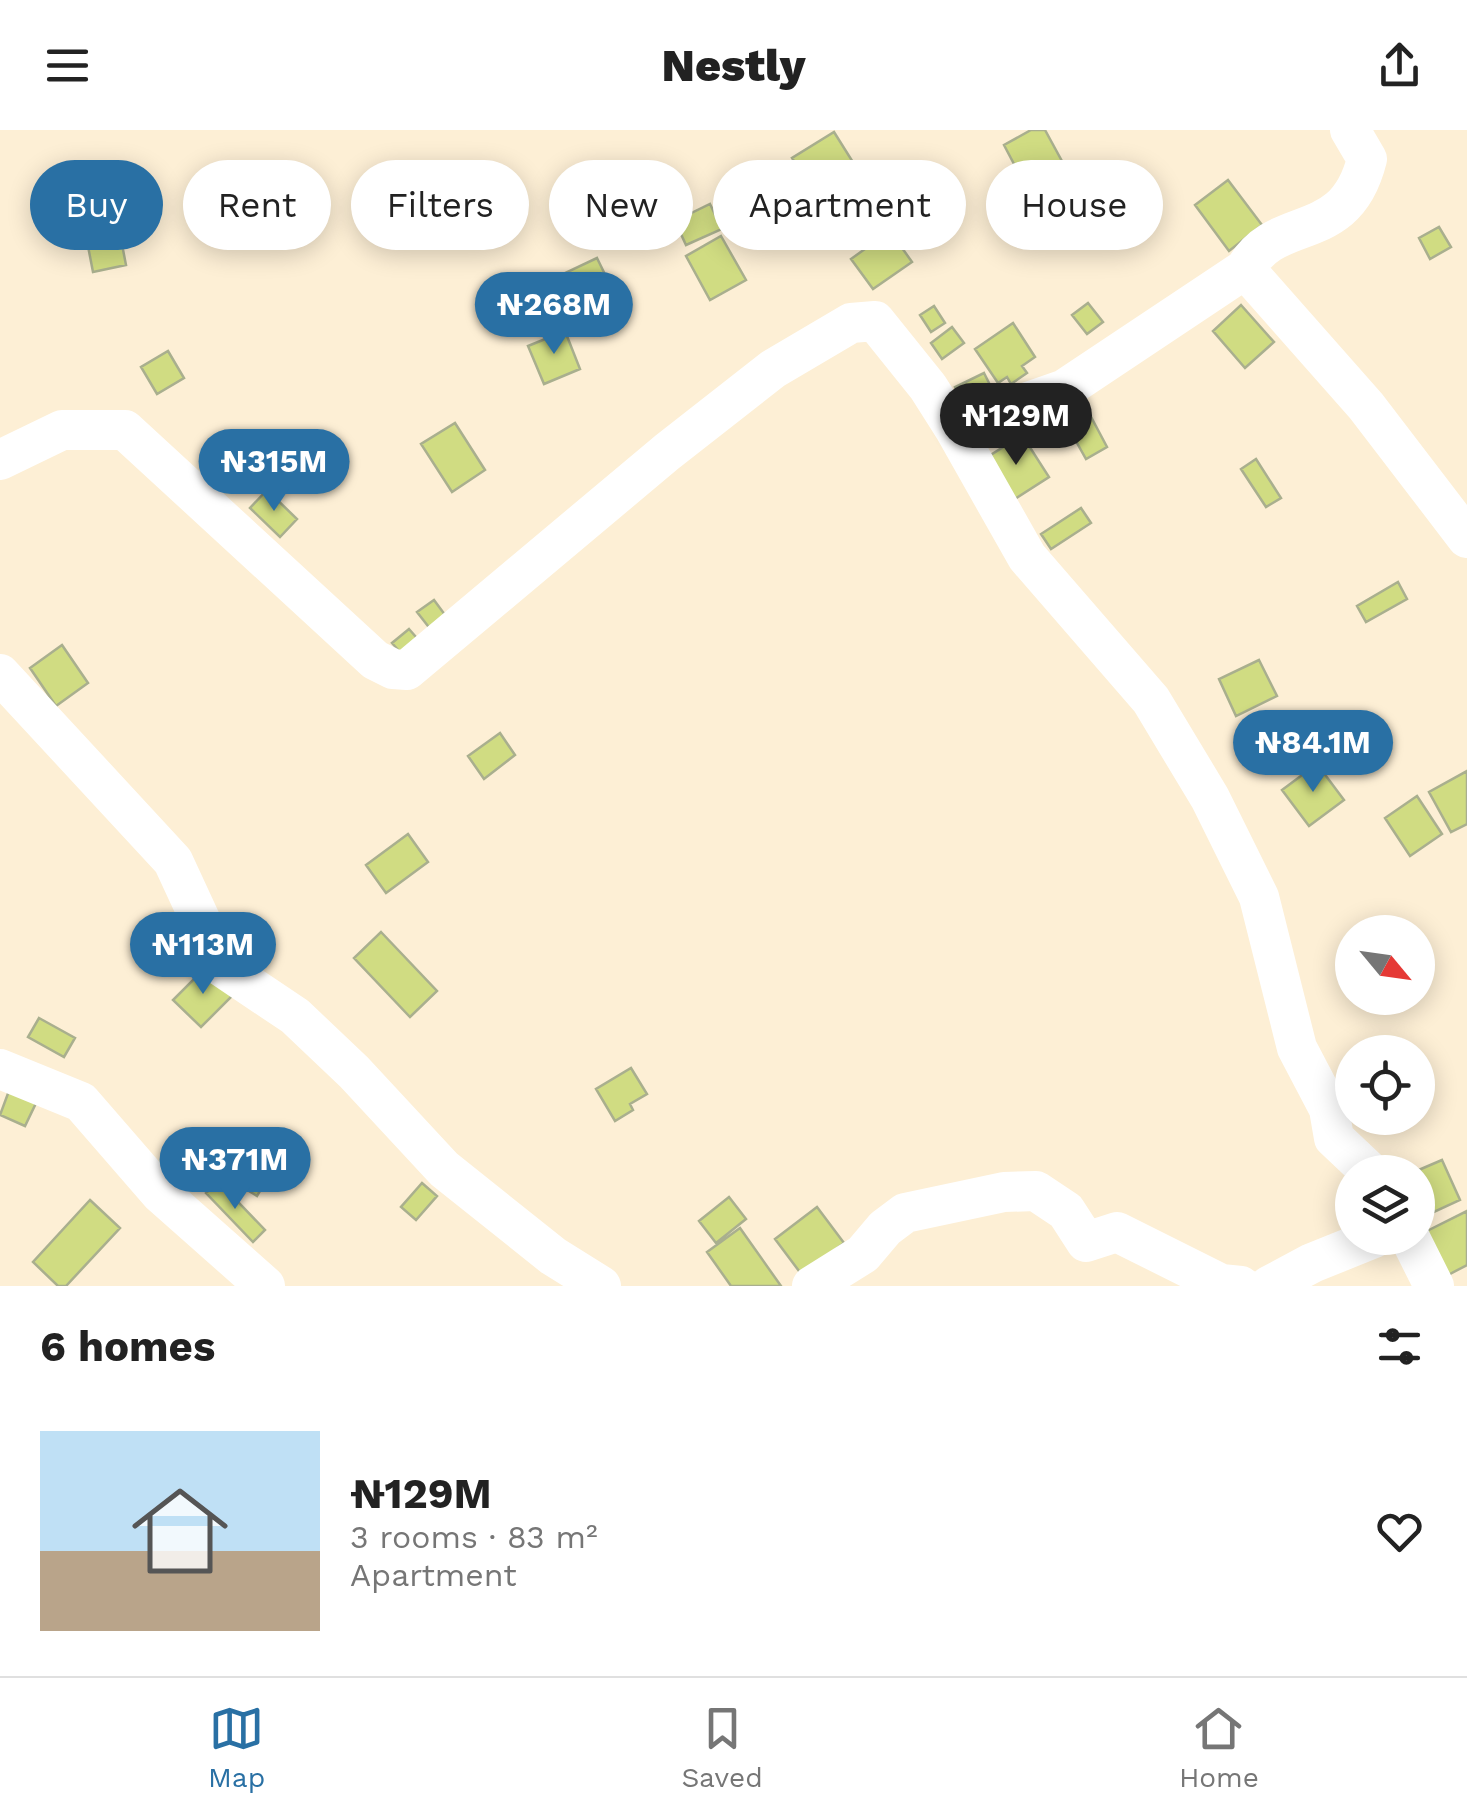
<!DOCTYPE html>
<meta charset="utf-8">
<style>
:root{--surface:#fff;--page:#f2f2f2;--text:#222;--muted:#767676;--line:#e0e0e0;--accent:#2970a4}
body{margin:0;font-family:"Work Sans",sans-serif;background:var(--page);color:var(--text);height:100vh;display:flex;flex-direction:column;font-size:38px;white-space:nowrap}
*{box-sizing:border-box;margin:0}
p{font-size:32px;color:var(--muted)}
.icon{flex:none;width:55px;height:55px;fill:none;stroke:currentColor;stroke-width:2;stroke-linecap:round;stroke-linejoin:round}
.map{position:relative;height:1156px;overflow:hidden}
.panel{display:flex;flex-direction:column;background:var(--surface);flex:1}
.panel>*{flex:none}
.guide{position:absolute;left:30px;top:30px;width:1408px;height:90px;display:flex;gap:20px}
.needle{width:65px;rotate:119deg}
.tools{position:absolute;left:1335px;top:785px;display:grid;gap:20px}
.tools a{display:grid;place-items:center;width:100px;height:100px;border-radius:50%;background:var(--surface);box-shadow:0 5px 25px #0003;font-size:50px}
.price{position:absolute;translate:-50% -85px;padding:0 22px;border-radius:35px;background:var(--accent);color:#fff;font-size:32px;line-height:65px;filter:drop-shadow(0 2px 5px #0008)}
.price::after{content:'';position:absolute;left:50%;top:60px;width:30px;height:22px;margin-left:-15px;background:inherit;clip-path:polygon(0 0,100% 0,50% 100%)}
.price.selected{background:#222;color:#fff}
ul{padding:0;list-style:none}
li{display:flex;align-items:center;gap:30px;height:250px;padding:0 40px}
li span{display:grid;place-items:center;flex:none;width:280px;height:200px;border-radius:0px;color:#555}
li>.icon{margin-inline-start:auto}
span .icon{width:120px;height:120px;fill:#fffc;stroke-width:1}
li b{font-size:42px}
h2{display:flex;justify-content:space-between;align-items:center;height:120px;padding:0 40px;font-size:42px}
.pill{padding:0 35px;border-radius:45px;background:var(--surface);box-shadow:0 5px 25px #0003;font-size:35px;line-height:90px}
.pill.selected{background:var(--accent);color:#fff}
header{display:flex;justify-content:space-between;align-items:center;height:130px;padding:0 40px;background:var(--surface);font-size:45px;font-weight:800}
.dock{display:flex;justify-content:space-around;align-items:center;height:140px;border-top:2px solid var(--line);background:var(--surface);font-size:28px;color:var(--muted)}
.dock a{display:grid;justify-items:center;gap:5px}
.dock .selected{color:var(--accent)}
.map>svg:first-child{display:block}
.building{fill:#d0dc82;stroke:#a9af8e;stroke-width:2.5}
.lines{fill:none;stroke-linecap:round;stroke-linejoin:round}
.minor{stroke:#fff;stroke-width:40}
</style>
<header><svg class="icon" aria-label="menu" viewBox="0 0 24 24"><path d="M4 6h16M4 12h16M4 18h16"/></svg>Nestly<svg class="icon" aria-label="share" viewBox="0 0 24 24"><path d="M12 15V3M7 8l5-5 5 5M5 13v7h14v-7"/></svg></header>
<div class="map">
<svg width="1467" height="1156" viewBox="0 0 1467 1156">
<rect width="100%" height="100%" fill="#fdefd5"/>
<path class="building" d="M 1031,0 L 1045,0 L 1063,33 L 1025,55 L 1004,15 Z
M 834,2 L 856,37 L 814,63 L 792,28 Z
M 929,47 L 954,81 L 922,104 L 897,71 Z
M 1228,50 L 1262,95 L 1229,121 L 1195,75 Z
M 710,74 L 722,99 L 686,115 L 675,91 Z
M 1439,97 L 1451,117 L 1430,129 L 1419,108 Z
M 890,101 L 912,132 L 873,159 L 851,129 Z
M 120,104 L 126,135 L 93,142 L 87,111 Z
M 721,106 L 746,150 L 710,170 L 686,126 Z
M 597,128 L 615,165 L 583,181 L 565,143 Z
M 1088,173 L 1103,192 L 1087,204 L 1072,185 Z
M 1241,175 L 1274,212 L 1245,238 L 1213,201 Z
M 934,176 L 945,193 L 931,202 L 920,185 Z
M 1013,193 L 1035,227 L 1022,236 L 1027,243 L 1011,254 L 1007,247 L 998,253 L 975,219 Z
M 952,197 L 964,213 L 942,229 L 931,213 Z
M 565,201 L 580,239 L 544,254 L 528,216 Z
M 168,221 L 184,248 L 157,264 L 141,237 Z
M 984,243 L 998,271 L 969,286 L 955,257 Z
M 1089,283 L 1107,317 L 1086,329 L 1067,295 Z
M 455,293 L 485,340 L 452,362 L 421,314 Z
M 1022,305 L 1049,347 L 1010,372 L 983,330 Z
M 1256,329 L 1281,368 L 1266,377 L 1241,339 Z
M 267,360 L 297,389 L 280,407 L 250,378 Z
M 1081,378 L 1091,393 L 1051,419 L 1041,404 Z
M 1398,452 L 1407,469 L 1366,492 L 1357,476 Z
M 434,470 L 451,493 L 435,505 L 417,482 Z
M 409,499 L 423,515 L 406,529 L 392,513 Z
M 62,515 L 88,553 L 56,576 L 30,538 Z
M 1259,530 L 1277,566 L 1236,586 L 1219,549 Z
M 500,603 L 515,625 L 484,649 L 468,626 Z
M 1317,634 L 1344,670 L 1309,696 L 1282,660 Z
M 1467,641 L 1467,694 L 1451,702 L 1429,662 Z
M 1417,666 L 1442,704 L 1410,726 L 1385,688 Z
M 408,704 L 428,732 L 386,763 L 366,735 Z
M 381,802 L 437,861 L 410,887 L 354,828 Z
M 206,837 L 234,864 L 201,897 L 173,870 Z
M 39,888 L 75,908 L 64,927 L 28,907 Z
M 631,938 L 647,964 L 630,974 L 633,980 L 615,991 L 596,959 Z
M 10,958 L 37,971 L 25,996 L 0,985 Z
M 1442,1030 L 1460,1070 L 1423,1087 L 1418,1074 L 1418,1042 L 1414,1042 Z
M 242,1043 L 263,1056 L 257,1066 L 236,1053 Z
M 218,1051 L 265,1100 L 253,1112 L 206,1063 Z
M 422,1053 L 437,1066 L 416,1090 L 401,1077 Z
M 729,1067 L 746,1089 L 716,1113 L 699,1091 Z
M 90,1070 L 120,1098 L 66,1156 L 58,1156 L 33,1132 Z
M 817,1077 L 844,1113 L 802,1145 L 775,1109 Z
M 1467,1081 L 1467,1135 L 1448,1145 L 1427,1101 Z
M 740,1098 L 781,1156 L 731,1156 L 707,1122 Z"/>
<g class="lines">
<path class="minor" d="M 1245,139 C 1278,81 1345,117 1367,29 L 1350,0
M 0,330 L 62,300 L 125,300 L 375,530 L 393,539 L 407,540 L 667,322 L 773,239 L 851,193 L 875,191 L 928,257 L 954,298
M 0,544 L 173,731 L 222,837 L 295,886 L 354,942 L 444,1039 L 553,1126 L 601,1156
M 0,939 L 81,972 L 160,1063 L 265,1156
M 1370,1042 L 1334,1008 L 1329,979 L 1297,918 L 1259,767 L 1210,668 L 1151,570 L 1027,427 L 954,298 L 1065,259 L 1245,139 L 1366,276 L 1467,408
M 1410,1108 L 1434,1156
M 812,1156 L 863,1124 L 885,1098 L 905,1083 L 1004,1062 L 1036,1061 L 1066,1081 L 1086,1112 L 1117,1102 L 1221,1154 L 1241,1156
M 1269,1156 L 1312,1133 L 1374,1108"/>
</g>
</svg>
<div class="tools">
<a><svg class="needle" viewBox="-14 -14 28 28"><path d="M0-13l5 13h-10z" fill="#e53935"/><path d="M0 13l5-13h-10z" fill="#767676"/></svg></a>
<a><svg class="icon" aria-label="locate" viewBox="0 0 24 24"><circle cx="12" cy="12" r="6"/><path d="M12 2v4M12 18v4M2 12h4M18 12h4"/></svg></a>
<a><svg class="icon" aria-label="layers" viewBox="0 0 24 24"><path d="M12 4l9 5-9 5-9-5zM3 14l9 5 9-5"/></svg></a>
</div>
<b class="price" style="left:554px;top:227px">₦268M</b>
<b class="price selected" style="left:1016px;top:338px">₦129M</b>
<b class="price" style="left:274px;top:384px">₦315M</b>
<b class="price" style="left:1313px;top:665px">₦84.1M</b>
<b class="price" style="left:203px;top:867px">₦113M</b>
<b class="price" style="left:235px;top:1082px">₦371M</b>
<div class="guide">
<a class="pill selected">Buy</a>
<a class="pill">Rent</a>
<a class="pill">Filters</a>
<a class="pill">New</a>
<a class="pill">Apartment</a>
<a class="pill">House</a>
</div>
</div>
<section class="panel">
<h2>6 homes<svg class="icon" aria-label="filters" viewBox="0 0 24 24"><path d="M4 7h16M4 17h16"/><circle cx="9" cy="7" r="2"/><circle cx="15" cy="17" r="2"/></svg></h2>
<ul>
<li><span style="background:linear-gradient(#bfe0f5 60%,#b9a48a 0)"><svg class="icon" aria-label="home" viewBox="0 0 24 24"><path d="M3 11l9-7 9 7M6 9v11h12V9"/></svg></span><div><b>₦129M</b><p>3 rooms · 83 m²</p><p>Apartment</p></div><svg class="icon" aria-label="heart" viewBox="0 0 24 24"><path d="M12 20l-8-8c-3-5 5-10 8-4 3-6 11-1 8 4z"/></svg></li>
</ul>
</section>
<nav class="dock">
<a class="selected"><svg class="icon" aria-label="map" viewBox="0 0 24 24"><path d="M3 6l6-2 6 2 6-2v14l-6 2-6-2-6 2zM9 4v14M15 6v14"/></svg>Map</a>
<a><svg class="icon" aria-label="saved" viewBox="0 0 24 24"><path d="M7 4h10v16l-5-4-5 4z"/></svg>Saved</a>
<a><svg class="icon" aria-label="home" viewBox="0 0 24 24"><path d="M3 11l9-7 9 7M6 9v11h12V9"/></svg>Home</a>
</nav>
